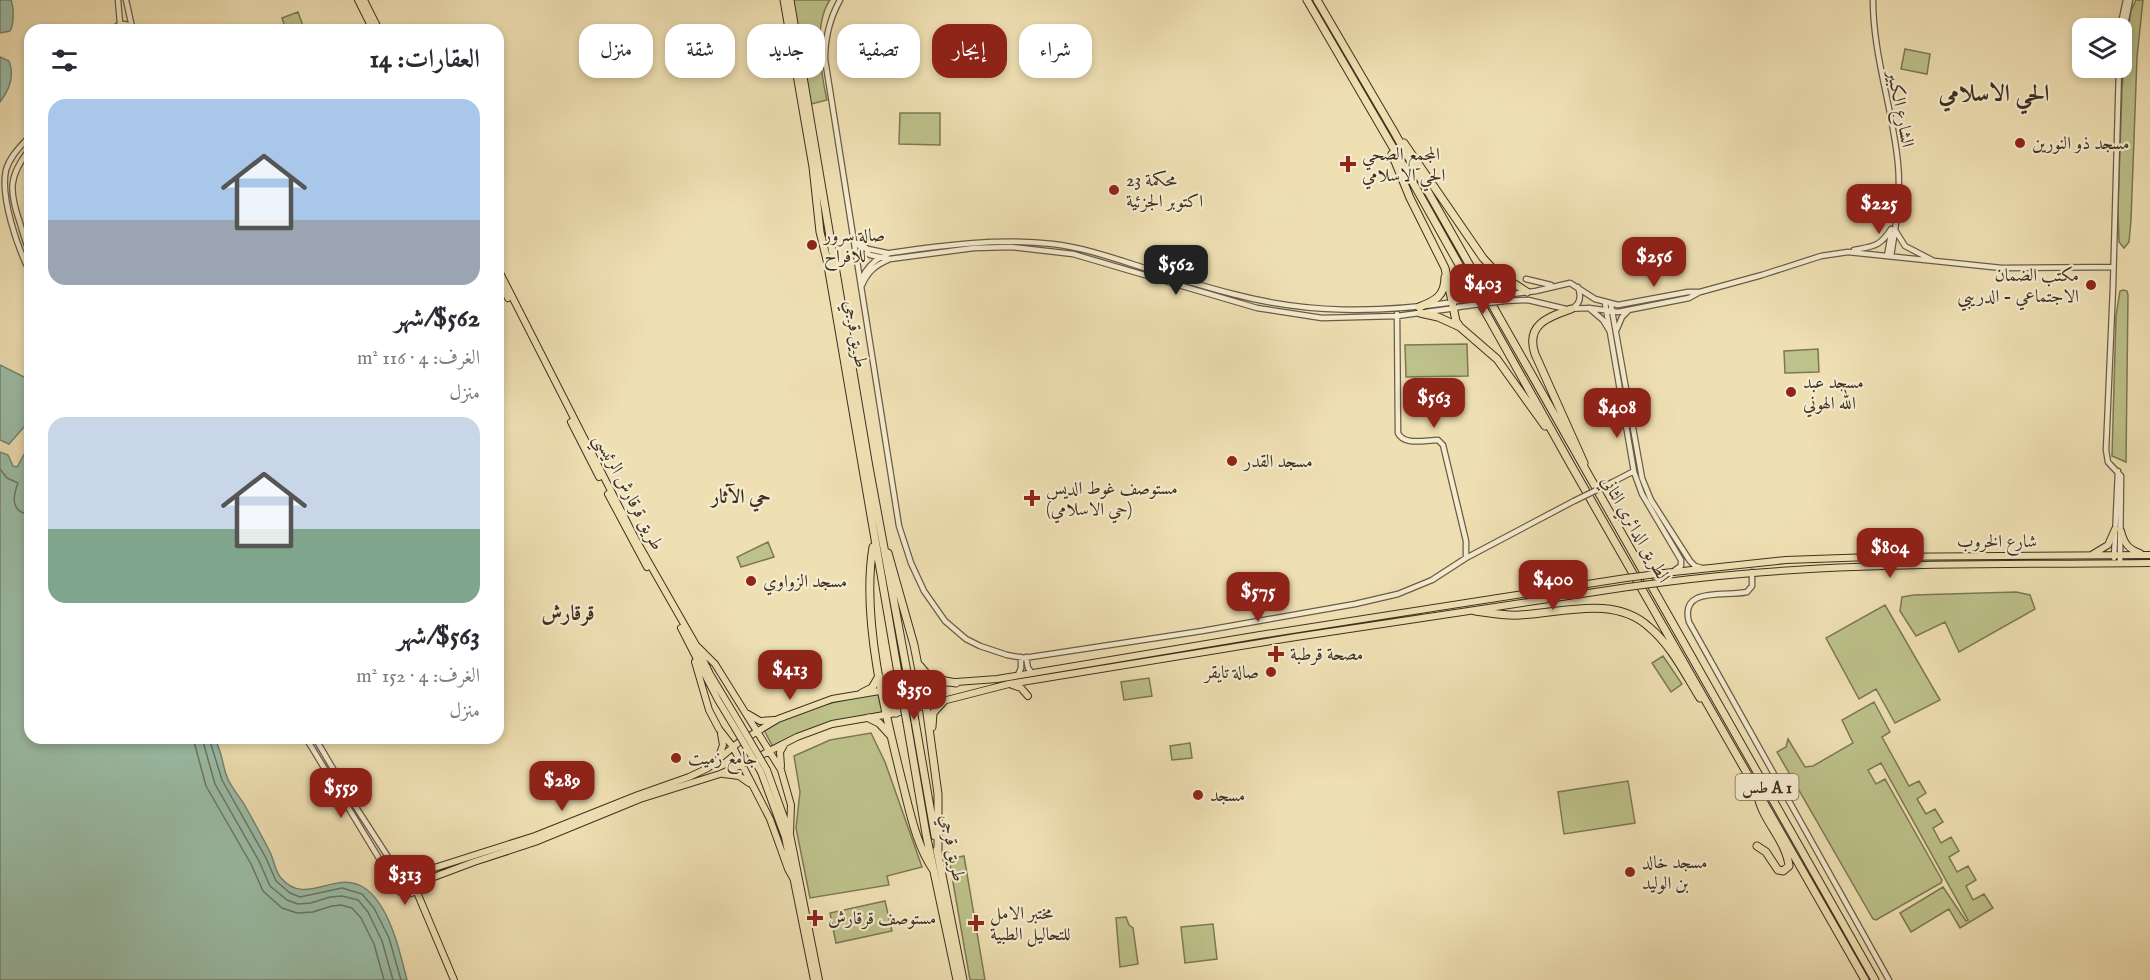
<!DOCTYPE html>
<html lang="ar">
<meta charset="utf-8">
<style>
:root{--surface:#fff;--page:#f2f2f3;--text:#2b2b33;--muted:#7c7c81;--accent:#8f2418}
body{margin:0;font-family:"IM FELL English",Amiri,serif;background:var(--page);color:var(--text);direction:rtl;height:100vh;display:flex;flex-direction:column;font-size:22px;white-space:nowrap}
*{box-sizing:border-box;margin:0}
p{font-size:20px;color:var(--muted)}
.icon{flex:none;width:33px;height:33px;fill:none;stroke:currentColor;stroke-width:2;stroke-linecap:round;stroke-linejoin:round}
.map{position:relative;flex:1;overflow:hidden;direction:ltr}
.details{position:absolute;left:24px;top:24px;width:480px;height:720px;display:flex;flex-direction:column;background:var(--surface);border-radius:18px;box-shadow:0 3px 9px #0003;direction:rtl}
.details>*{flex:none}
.banner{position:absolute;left:522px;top:24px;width:570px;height:54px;direction:rtl;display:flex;gap:12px}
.buttons{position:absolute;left:2072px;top:18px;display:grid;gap:12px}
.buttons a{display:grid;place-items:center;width:60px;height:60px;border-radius:12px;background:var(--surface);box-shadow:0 3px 9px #0003;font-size:30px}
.price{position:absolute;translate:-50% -51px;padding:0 14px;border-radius:12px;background:var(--accent);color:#fff;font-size:20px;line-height:39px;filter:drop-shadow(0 2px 3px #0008)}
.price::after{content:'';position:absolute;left:50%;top:36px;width:18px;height:14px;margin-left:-9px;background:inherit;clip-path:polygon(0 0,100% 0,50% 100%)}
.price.on{background:#222;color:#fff}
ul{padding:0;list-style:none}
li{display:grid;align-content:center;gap:12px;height:318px;padding:0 24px}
li span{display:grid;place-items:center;height:186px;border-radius:18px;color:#555}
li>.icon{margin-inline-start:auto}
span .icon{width:108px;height:108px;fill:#fffc;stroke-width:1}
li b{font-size:26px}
h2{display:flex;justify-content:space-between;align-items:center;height:72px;padding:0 24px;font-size:26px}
.chip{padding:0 21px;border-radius:18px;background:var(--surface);box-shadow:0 3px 9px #0003;font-size:21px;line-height:54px}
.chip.on{background:var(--accent);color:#fff}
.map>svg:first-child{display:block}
.green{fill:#bdc18a;stroke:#7c7856;stroke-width:1.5}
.water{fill:#9bbea8;stroke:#758573;stroke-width:1.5}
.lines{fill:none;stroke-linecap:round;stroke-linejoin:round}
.shore{stroke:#6c7766;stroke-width:1.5}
.minor-casing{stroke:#695c47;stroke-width:7}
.major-casing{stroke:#3c3023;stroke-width:8}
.highway-casing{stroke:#3c3023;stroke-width:9}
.minor{stroke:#f5ebce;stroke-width:4.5}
.major{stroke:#efe0b3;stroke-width:6}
.highway{stroke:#efe0b3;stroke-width:7}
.minor-bridge-casing{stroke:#695c47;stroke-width:7;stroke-linecap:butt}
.major-bridge-casing{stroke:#3c3023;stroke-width:8;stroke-linecap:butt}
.highway-bridge-casing{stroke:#3c3023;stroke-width:9;stroke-linecap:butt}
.minor-bridge{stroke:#f5ebce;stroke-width:4.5}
.major-bridge{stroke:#efe0b3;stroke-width:6}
.highway-bridge{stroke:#efe0b3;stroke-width:7}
.poi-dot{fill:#8f2418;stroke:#f5ebce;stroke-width:2}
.labels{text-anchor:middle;stroke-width:4.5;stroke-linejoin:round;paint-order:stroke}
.shield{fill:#f5ebce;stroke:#746856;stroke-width:1.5}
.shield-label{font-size:16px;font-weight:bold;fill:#3c3023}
.street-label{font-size:18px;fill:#3c3023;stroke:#f5ebce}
.poi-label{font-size:18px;fill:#3c3023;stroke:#f5ebce;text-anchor:start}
.neighbourhood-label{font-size:20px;font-weight:bold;fill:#3c3023;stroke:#f5ebce}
.quarter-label{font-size:21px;font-weight:bold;fill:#3c3023;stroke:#f5ebce}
.district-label{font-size:24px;font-weight:bold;fill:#3c3023;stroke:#f5ebce}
</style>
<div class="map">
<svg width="2150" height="980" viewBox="0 0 2150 980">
<rect width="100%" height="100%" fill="#efe0b3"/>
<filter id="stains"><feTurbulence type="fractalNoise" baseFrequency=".00333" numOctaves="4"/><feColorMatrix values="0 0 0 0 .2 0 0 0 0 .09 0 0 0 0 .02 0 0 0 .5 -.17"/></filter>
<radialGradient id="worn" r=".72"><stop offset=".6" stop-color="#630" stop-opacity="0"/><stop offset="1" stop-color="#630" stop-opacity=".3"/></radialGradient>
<path class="green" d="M 793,0 L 830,0 C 813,24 821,74 827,100 L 811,104 Z
M 2136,0 L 2143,0 L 2137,57 L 2131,220 L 2129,242 L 2124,248 L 2119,242 L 2118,210 L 2122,88 L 2126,39 L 2131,11 Z
M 298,12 L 303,26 L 286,30 L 282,18 Z
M 1905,49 L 1930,54 L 1927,74 L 1901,69 Z
M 900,113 L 940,113 L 940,145 L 899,144 Z
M 2123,290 L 2127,291 L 2128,295 L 2126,462 L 2112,456 L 2116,316 L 2120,291 Z
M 1467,344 L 1468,376 L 1406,377 L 1405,345 Z
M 1818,349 L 1819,372 L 1785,373 L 1784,351 Z
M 768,542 L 774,557 L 741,567 L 737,557 Z
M 2016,592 L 2030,595 L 2035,609 L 1959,652 L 1945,622 L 1916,636 L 1900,611 L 1902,597 L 1914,595 Z
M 1885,605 L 1940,700 L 1895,723 L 1876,689 L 1859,699 L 1826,638 Z
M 1663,656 L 1682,684 L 1671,692 L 1652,663 Z
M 1149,678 L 1152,696 L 1124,700 L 1121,682 Z
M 880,693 L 883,712 L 827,723 L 773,747 L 764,730 C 804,707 836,701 880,693 Z
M 1874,702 L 1890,732 L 1882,737 L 1909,786 L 1919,781 L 1926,793 L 1917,799 L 1926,814 L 1935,809 L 1943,822 L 1933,828 L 1941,843 L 1951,837 L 1959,851 L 1949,857 L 1957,872 L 1968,866 L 1976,880 L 1966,886 L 1973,900 L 1984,894 L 1993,908 L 1960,928 L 1949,909 L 1911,932 L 1900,913 L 1943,887 L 1966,921 L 1968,920 L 1881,763 L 1868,770 L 1876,784 L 1885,779 L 1942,880 L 1941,883 L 1876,920 L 1873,919 L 1777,752 L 1786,747 L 1788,739 L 1805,767 L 1813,766 L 1853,743 L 1842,720 Z
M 871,733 L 885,762 L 922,867 L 887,876 L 889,885 L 810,898 L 796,828 L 800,792 L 794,756 L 830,740 Z
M 1190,743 L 1192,758 L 1172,760 L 1170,746 Z
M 1628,781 L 1635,823 L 1564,834 L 1558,792 Z
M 964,856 L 985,980 L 970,980 L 949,859 Z
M 885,901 L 892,931 L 836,943 L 830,913 Z
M 1126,917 L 1129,925 L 1133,928 L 1138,964 L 1120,967 L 1116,918 Z
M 1213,924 L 1217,959 L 1185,963 L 1181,927 Z"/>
<path class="water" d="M 0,0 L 11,0 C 14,8 14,24 10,31 L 0,33 Z
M 0,57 L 9,61 C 15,76 10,89 0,102 Z
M 0,365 L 30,380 L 30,425 L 24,427 L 9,444 L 0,440 Z
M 30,444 L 30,491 L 27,497 L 30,508 L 30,738 L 214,738 C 222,750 222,764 227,777 C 231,787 238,795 244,804 C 253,820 262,836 270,852 C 274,860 275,871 281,878 C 306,908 337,867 366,889 C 390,907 400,952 407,980 L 0,980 L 0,452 L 8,455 L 13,466 L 17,467 Z"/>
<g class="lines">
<path class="shore" d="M 0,469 L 7,478 L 18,483 C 13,496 10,513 30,514
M 193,738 L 206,786 L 251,864 L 263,891 L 282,908 L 297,913 L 313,912 L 332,906 L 341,905 L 352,908 L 361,918 L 374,944 L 384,980
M 202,738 L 215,784 L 259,861 L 270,886 L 287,900 L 298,904 L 311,903 L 330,897 L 342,896 L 358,900 L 368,912 L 382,941 L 393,980
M 209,738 L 222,780 L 266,858 L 276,881 L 290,893 L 300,897 L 342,888 L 362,894 L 374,908 L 389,938 L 401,980"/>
<defs>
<path id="minor" d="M 118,0 L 120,24
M 126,0 L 132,27
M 840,0 C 830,18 825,38 825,59 L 899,526 L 911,563 L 924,591 L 945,621 L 966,639 L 980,646 L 1007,655 L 1024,658 L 1202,631 L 1355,604 L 1398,594 L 1432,580 L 1466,558 L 1574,501
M 1873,0 C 1873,56 1893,109 1898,164 C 1901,194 1896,226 1891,256
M 2120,28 L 2126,0
M 113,30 C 119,22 128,22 134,30
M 2121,44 L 2130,0
M 2119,68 L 2113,287 L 2106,450 L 2108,462 L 2121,476 L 2120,563
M 30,136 C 21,146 10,156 6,170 C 0,196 17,247 30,272
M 30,149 C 8,176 9,191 20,223 C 23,233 26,244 30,254
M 1895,230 L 1905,246 L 1932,260
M 856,243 L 870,255 L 890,259 L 974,248 L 1011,247 L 1073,254 L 1257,308 L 1322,318 L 1397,316 L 1456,308
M 859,243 L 868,249 L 887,253
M 1854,250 C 1873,246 1880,247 1891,229
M 1887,256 L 1891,234
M 1526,279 L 1551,285
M 861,280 C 867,266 876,258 890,253 C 945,245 998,238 1053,244 C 1079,247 1104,255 1129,263 C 1163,274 1198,285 1233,294 C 1308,314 1378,313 1455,302
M 862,285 C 868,271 876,265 890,259
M 1503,295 L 1536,291 L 1570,283 L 1595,299 L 1618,305 L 1688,292 L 1700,292 L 1762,275 L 1821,256 L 1848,252 L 2002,268 L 2113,267
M 1504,301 L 1528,300 L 1566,309 L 1589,308 L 1618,312 L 1689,298 L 1698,293
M 1605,303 L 1634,472 L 1642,494 L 1681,560 L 1681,566 L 1675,570
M 1611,305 L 1642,478 L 1651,500 L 1690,561 L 1695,566 L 1702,568
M 1573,308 C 1581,303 1581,295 1578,287
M 1589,308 L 1603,320 L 1609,330
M 1397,314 L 1398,433 C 1404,446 1425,440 1438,440 L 1443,445 L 1466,541 L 1466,558
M 1617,329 L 1622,317 L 1628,311
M 1613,482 L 1634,471
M 2114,558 L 2118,471
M 1752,572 L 1752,586 L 1747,592 C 1726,597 1679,586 1689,622 L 1889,980
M 1026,657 L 1028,668 L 1032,673
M 1018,675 L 1021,668 L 1021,657
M 306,738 L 397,888
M 315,738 L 352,801 L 390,860 L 404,872"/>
<path id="major" d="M 358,0 L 373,30
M 364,0 L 379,30
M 498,269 L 636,540 L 696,645 L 710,674 L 740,724
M 498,279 L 508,298
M 571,422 L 599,477
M 608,494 L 647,567
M 2121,531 C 2124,543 2128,549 2140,553
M 2093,554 L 2108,545 L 2115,529
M 1664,573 L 1786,560 L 1871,557 L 2150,555
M 1666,582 C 1826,561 1989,565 2150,563
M 681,628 L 718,700 L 735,728
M 698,647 L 715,664 L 781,770 L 791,805 L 790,834
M 695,662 L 709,710 L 719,729 L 733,747 L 770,819 L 788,869 L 793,878
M 1012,685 L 1021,688 L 1028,696
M 748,714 L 760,721 L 775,720
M 719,756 L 723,745 L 721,734
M 781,766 L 780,752 L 784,745
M 767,770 L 790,834 L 819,980
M 761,772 L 785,837 L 814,980
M 723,774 L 739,776 L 749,783
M396 883a11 11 0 1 1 22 0a11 11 0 1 1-22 0Z
M 411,873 L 431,869 L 535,836 L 638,795 L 689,777 L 708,768 L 738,743 L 778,719 L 832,699 L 915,685 L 997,679 L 1260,635 L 1626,578
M 418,883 L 474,862 L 535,842 L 640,799 L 720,774 L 748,762 L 797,737 L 832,724 L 896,713 L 1009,684 L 1296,637 L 1628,587
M 416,890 L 454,980"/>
<path id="highway" d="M 784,0 L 813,167 L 820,232 L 827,260 L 898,673
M 790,0 L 869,467 L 907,672
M 1307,0 L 1402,163 L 1571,465 L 1865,980
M 1317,0 L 1393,130 L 1875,980
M 1404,143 L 1483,258 L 1495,271 L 1527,292
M 1392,154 L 1410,198 L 1445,268 L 1456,321 L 1460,327 L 1497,359 L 1545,426
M 1419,307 C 1435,301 1445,296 1445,277
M 1571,309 C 1548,317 1525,325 1535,354 L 1584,463
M 1420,313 L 1438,317 L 1460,327
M 873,547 C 861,617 885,713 902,781 C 910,812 916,845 934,871
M 888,553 L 914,645 L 926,706 L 938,794 L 938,853
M 1475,611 C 1490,613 1505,616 1520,615 C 1562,613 1614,595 1649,627 C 1671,645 1685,674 1700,698
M 920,666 L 930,678 L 956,683
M 862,693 L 872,688 L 879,676
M 884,700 L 893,688
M 885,706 L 896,713
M 869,718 L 879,723 L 890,735
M 915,721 L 935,836
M 907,723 L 926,834 L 957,980
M 932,727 L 933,713 L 943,702
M 1757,791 C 1760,819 1786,839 1789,866 L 1783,871 L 1778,870 L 1766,852 L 1757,846
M 937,850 L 963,980"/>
</defs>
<use href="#minor" class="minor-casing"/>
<use href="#major" class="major-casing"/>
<use href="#highway" class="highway-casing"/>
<use href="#minor" class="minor"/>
<use href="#major" class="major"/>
<use href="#highway" class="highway"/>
<defs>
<path id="minor-bridge" d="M 1457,301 L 1503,295
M 1458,307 L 1504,301
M 1574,501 L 1613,482"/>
<path id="major-bridge" d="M 1626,578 L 1664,573
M 1628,587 L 1666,582
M 740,724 L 767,770
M 735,728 L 761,772"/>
<path id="highway-bridge" d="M 907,672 L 915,721
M 898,673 L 907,723"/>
</defs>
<use href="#minor-bridge" class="minor-bridge-casing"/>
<use href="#major-bridge" class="major-bridge-casing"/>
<use href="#highway-bridge" class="highway-bridge-casing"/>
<use href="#minor-bridge" class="minor-bridge"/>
<use href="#major-bridge" class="major-bridge"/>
<use href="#highway-bridge" class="highway-bridge"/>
</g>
<g class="poi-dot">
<circle cx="2020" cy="143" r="6"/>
<path d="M1345 155h6v6h6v6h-6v6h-6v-6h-6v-6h6z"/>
<circle cx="1114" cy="190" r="6"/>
<circle cx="812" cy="245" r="6"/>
<circle cx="2091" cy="285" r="6"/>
<circle cx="1791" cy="392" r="6"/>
<circle cx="1232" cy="461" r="6"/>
<path d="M1029 489h6v6h6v6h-6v6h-6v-6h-6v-6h6z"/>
<circle cx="751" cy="581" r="6"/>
<path d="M1273 645h6v6h6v6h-6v6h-6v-6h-6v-6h6z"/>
<circle cx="1271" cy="672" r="6"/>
<circle cx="676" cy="758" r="6"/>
<circle cx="1198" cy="795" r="6"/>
<circle cx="1630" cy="872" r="6"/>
<path d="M812 909h6v6h6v6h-6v6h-6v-6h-6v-6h6z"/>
<path d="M973 914h6v6h6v6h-6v6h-6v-6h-6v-6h6z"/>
</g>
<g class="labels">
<rect class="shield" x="1735.5" y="774" width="63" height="26" rx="4.5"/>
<g class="shield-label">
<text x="1767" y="793">طس A 1</text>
</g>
<g class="street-label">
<text transform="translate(1901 109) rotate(79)" y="6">الشارع الكبير</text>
<text transform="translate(856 334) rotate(80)" y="6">طريق قرجي</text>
<text transform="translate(629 492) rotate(62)" y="6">طريق قرقارش الرئيسي</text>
<text transform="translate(1636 529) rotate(60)" y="6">الطريق الدائري الثاني</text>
<text x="1997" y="547">شارع الخروب</text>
<text transform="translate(953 848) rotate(79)" y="6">طريق قرجي</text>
</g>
<g class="poi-label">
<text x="2032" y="149">مسجد ذو النورين</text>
<text x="1362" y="160">المجمع الصحي<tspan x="1362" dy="21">الحي الاسلامي</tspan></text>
<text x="1126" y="186">محكمة 23<tspan x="1126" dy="21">اكتوبر الجزئية</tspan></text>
<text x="824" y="241">صالة سرور<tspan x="824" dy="21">للافراح</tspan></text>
<text x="2079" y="281" text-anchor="end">مكتب الضمان<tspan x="2079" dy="21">الاجتماعي - الدريبي</tspan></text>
<text x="1803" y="388">مسجد عبد<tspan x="1803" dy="21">الله الهوني</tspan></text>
<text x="1244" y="467">مسجد القدر</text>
<text x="1046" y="494">مستوصف غوط الديس<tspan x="1046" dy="21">(حي الاسلامي)</tspan></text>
<text x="763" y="587">مسجد الزواوي</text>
<text x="1290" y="660">مصحة قرطبة</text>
<text x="1259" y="678" text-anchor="end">صالة تايقر</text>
<text x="688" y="764">جامع زميت</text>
<text x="1210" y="801">مسجد</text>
<text x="1642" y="868">مسجد خالد<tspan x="1642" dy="21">بن الوليد</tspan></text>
<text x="990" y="919">مختبر الامل<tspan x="990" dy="21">للتحاليل الطبية</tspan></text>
<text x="828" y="924">مستوصف قرقارش</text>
</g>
<g class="neighbourhood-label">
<text x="741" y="503">حي الآثار</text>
</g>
<g class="quarter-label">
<text x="568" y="620">قرقارش</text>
</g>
<g class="district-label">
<text x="1994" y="101">الحي الاسلامي</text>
</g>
</g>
<rect width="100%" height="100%" filter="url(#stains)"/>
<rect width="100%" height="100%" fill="url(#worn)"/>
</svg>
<div class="buttons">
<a><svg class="icon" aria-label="layers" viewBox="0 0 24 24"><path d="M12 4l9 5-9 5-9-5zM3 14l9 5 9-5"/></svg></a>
</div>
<b class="price" style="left:1879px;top:235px">$225</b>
<b class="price" style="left:1654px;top:288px">$256</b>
<b class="price on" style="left:1176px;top:296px">$562</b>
<b class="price" style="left:1483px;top:315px">$403</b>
<b class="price" style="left:1434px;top:429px">$563</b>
<b class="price" style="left:1617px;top:439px">$408</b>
<b class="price" style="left:1890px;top:579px">$804</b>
<b class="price" style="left:1553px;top:611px">$400</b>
<b class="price" style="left:1258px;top:623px">$575</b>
<b class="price" style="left:790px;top:701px">$413</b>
<b class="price" style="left:914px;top:721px">$350</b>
<b class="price" style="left:562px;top:812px">$289</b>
<b class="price" style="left:341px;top:819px">$559</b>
<b class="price" style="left:405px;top:906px">$313</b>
<div class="banner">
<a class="chip">شراء</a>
<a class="chip on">إيجار</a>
<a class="chip">تصفية</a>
<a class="chip">جديد</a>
<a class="chip">شقة</a>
<a class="chip">منزل</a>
</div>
<section class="details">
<h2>العقارات: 14<svg class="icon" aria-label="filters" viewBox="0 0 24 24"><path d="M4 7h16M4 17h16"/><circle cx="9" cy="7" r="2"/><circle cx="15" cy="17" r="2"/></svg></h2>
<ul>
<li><span style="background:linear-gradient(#a9c7e8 65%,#9aa5b1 0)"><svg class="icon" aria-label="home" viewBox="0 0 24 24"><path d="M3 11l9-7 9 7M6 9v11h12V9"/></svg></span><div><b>$562/شهر</b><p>الغرف: 4 · 116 m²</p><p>منزل</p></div></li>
<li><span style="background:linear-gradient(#c9d6e8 60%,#7fa58c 0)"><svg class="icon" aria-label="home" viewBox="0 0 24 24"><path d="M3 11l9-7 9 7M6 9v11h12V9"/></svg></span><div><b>$563/شهر</b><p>الغرف: 4 · 152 m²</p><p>منزل</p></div></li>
</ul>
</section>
</div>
